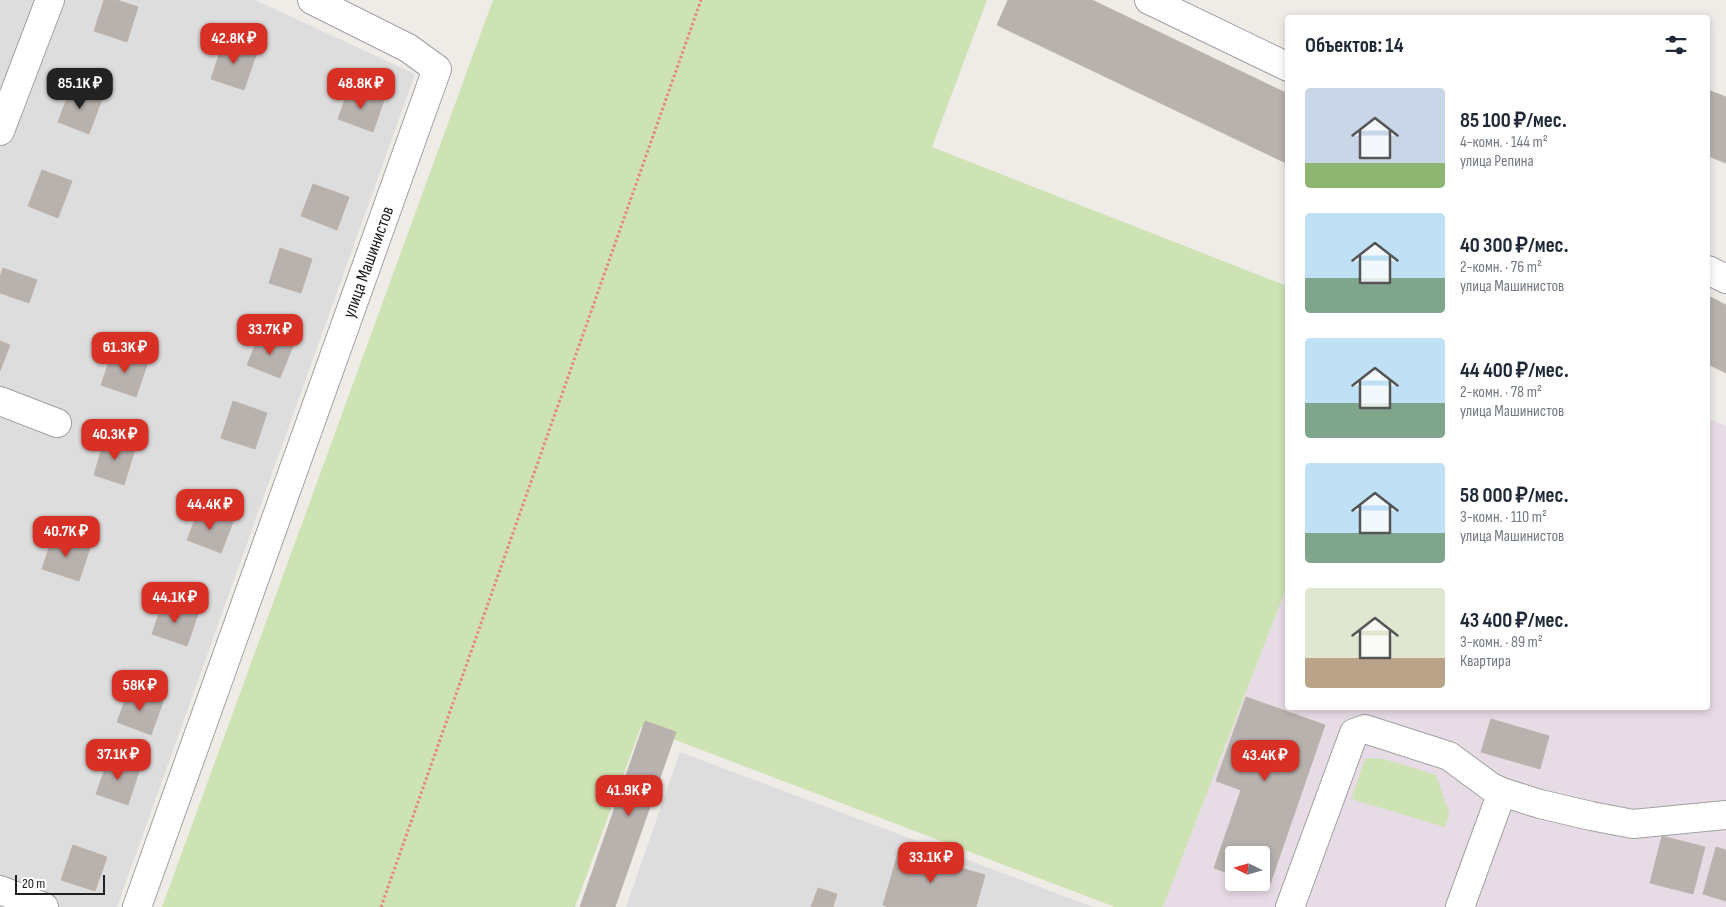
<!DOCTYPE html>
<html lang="ru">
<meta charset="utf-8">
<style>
:root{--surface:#fff;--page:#f2f2f3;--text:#1f2937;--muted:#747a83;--accent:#d93025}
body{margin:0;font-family:"Sofia Sans Condensed",sans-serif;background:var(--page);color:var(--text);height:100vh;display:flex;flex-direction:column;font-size:19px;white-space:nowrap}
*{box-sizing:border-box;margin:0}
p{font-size:16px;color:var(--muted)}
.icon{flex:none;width:28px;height:28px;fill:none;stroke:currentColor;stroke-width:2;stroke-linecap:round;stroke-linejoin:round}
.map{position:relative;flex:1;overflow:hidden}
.sheet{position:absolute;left:1285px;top:15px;width:425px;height:695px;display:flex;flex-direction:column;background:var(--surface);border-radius:5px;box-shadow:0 2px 8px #0003}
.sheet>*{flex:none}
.needle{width:32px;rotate:275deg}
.controls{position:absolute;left:1225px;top:846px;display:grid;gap:10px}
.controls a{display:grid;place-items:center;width:45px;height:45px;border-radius:5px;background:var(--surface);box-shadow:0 2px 8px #0003;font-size:25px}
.scale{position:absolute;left:15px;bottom:12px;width:90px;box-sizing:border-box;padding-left:5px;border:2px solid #202020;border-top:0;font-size:14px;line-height:18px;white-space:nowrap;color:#202020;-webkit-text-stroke:4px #fff;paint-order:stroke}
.price{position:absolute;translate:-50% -42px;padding:0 11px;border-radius:10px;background:var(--accent);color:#fff;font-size:16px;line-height:32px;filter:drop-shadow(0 1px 2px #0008)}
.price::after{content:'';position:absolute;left:50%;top:30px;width:15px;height:11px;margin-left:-8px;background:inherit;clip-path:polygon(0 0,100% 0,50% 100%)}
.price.active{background:#222;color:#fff}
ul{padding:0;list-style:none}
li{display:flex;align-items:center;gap:15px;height:125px;padding:0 20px}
li span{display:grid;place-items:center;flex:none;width:140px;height:100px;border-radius:5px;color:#555}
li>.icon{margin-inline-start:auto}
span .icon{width:60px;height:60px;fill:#fffc;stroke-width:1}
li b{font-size:21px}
h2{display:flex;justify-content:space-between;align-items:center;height:60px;padding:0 20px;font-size:21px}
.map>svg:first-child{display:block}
.residential{fill:#dedddd}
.industrial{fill:#e7dbe6;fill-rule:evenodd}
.grass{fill:#cee3b4}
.building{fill:#b8b2ae;stroke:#bfb3ac}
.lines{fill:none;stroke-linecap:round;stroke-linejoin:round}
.minor-casing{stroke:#a1a1a1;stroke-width:30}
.path{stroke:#e9847f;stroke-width:3;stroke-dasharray:2.5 2.5;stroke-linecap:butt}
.minor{stroke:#fff;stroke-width:28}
.labels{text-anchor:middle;stroke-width:4;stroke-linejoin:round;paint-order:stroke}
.street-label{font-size:18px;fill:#202020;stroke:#fff}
</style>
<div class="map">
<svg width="1726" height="907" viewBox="0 0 1726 907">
<rect width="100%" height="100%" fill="#efece8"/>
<path class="residential" d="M 0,0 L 255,0 L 415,74 L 117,907 L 0,907 Z
M 680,752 L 1093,907 L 626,907 Z"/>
<path class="industrial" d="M 1708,418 L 1726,426 L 1726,907 L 1163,907 L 1287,586 L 1288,708 L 1708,708 ZM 1234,855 L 1261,855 L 1261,882 L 1234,882 Z"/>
<path class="grass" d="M 493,0 L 987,0 L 932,147 L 1287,286 L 1287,586 L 1163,907 L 1115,907 L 641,727 L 575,907 L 162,907 Z
M 1373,758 L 1384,759 L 1436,775 L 1449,813 L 1445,827 L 1351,799 L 1365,759 Z"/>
<path class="building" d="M 104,0 L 117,0 L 138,7 L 127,42 L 94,31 Z
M 1008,0 L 1092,0 L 1288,94 L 1288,164 L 997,25 Z
M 224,40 L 257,52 L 244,90 L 211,79 Z
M 71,87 L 102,99 L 89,134 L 58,122 Z
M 349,88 L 384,100 L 373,132 L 338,119 Z
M 1708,90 L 1726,97 L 1726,163 L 1708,156 Z
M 42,170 L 72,181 L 58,218 L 28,206 Z
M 313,184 L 349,197 L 337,230 L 301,216 Z
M 280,248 L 312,259 L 301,293 L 269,283 Z
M 3,268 L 37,280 L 29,303 L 0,293 L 0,277 Z
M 1708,296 L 1726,305 L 1726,373 L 1708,364 Z
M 260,333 L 293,346 L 280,378 L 247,365 Z
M 0,341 L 10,345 L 0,371 Z
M 113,350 L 148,362 L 136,397 L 101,385 Z
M 233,401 L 267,413 L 255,449 L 221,438 Z
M 105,437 L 136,446 L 124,485 L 94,475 Z
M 199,509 L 233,522 L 221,553 L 187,540 Z
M 53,536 L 90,548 L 79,581 L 42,569 Z
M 163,602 L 198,614 L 187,646 L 152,634 Z
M 129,690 L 163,702 L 151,735 L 117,722 Z
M 1246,697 L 1325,725 L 1269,887 L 1256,882 L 1261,882 L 1261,855 L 1234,855 L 1234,875 L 1214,868 L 1241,790 L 1216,781 Z
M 1491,719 L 1549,736 L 1540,769 L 1481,752 Z
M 645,721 L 676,732 L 615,907 L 580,907 Z
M 109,757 L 140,768 L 128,805 L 96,794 Z
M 1662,836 L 1705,847 L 1693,894 L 1650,883 Z
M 73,845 L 107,857 L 95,891 L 61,880 Z
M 1716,847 L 1726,850 L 1726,901 L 1703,894 Z
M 899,850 L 985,875 L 976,907 L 888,907 L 883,905 Z
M 818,888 L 837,894 L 833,907 L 811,907 Z"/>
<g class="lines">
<defs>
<path id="minor" d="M 1149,0 L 1288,67
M 0,131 L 50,0
M 1708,270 L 1726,279
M 0,401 L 57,423
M 0,890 L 44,907
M 137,907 L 437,69 L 408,48 L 312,0
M 1290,907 L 1354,733 L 1365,729 L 1449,756 L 1491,787 L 1502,792 L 1540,804 L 1591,816 L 1633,824 L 1726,815
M 1460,907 L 1502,792"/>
</defs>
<use href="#minor" class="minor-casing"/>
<path class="path" d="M 381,907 L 701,0"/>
<use href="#minor" class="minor"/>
</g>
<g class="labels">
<g class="street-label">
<text transform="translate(368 262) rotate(-70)" y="6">улица Машинистов</text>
</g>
</g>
</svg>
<div class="controls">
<a><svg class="needle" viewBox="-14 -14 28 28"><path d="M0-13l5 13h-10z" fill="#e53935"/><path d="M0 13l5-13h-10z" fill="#747a83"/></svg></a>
</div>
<div class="scale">20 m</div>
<b class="price" style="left:234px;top:65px">42.8K ₽</b>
<b class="price active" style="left:80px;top:110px">85.1K ₽</b>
<b class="price" style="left:361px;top:110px">48.8K ₽</b>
<b class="price" style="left:270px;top:356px">33.7K ₽</b>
<b class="price" style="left:125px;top:374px">61.3K ₽</b>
<b class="price" style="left:115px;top:461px">40.3K ₽</b>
<b class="price" style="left:210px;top:531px">44.4K ₽</b>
<b class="price" style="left:66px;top:558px">40.7K ₽</b>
<b class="price" style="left:175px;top:624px">44.1K ₽</b>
<b class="price" style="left:140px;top:712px">58K ₽</b>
<b class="price" style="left:118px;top:781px">37.1K ₽</b>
<b class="price" style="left:1265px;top:782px">43.4K ₽</b>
<b class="price" style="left:629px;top:817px">41.9K ₽</b>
<b class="price" style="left:931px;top:884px">33.1K ₽</b>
<section class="sheet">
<h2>Объектов: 14<svg class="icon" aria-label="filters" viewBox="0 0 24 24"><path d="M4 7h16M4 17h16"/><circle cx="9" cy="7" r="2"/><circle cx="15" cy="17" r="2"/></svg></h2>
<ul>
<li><span style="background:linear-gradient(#c9d6e8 75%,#8fb573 0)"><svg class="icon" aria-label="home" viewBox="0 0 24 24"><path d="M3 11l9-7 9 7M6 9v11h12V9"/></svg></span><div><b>85 100 ₽/мес.</b><p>4-комн. · 144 m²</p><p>улица Репина</p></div></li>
<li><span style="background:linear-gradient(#bfe0f5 65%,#7fa58c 0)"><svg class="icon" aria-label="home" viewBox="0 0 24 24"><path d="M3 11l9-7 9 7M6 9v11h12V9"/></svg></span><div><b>40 300 ₽/мес.</b><p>2-комн. · 76 m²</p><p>улица Машинистов</p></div></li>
<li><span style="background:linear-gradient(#bfe0f5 65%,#7fa58c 0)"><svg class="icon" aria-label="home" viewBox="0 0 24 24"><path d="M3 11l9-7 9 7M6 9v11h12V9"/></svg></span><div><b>44 400 ₽/мес.</b><p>2-комн. · 78 m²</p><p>улица Машинистов</p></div></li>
<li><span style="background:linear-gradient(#bfe0f5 70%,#7fa58c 0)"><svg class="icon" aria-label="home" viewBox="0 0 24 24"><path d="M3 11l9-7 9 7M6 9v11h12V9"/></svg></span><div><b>58 000 ₽/мес.</b><p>3-комн. · 110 m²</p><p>улица Машинистов</p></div></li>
<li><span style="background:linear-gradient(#dfe7d0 70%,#b9a48a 0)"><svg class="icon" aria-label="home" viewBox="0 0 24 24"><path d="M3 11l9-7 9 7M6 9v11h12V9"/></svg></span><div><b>43 400 ₽/мес.</b><p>3-комн. · 89 m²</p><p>Квартира</p></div></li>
</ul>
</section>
</div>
